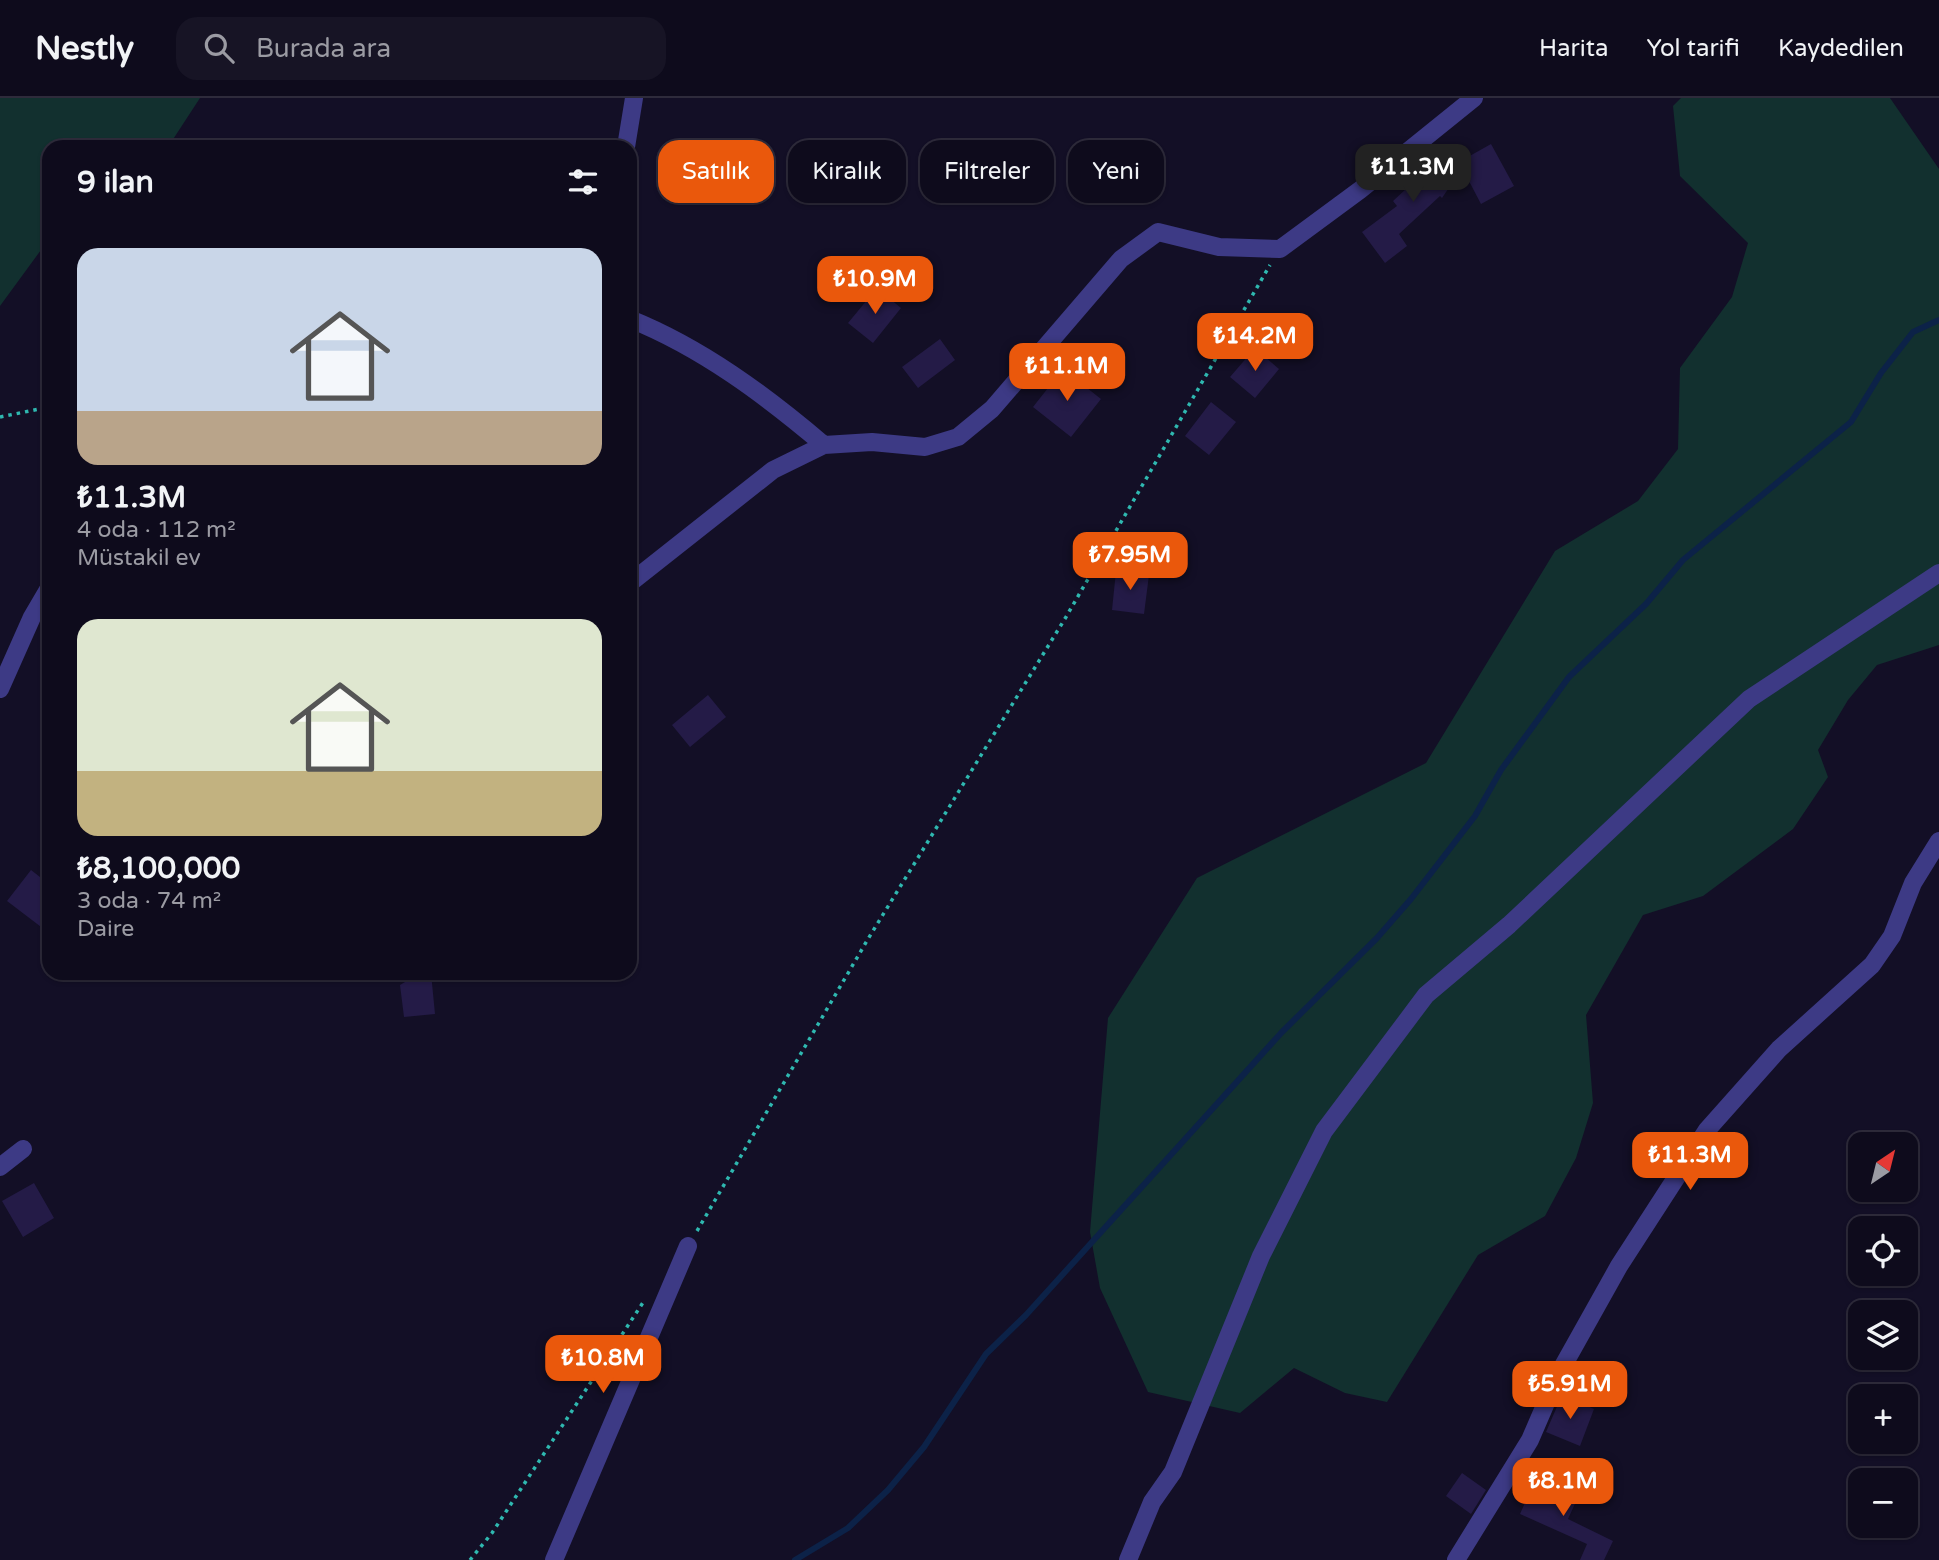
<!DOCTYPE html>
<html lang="tr">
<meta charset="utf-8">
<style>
:root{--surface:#0e0b1c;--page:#171425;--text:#f1f3f6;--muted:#9b9ba3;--line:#2e2b3b;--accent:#ea580c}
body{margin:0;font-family:"Varela Round",sans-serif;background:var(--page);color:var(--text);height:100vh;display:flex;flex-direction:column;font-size:26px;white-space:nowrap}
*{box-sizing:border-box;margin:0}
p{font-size:23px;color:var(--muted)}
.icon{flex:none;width:38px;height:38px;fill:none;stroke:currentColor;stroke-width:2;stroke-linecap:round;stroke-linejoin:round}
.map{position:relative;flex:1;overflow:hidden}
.side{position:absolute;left:42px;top:42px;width:595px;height:840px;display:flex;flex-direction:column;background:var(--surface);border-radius:21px;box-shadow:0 2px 5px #0004,0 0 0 2px var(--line)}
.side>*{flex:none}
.top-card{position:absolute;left:658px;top:42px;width:665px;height:63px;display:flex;gap:14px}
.needle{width:46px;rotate:35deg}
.tools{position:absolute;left:1848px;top:1034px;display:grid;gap:14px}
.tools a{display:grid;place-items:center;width:70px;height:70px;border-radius:14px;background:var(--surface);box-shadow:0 2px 5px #0004,0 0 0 2px var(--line);font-size:35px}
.price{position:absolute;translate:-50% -60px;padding:0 16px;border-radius:14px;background:var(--accent);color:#fff;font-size:23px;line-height:46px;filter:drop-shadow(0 2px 4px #0008)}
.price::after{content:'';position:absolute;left:50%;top:42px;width:21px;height:16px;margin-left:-10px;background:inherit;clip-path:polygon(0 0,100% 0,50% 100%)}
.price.active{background:#222;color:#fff}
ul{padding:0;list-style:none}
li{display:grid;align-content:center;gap:14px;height:371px;padding:0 35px}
li span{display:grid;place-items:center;height:217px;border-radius:21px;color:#555}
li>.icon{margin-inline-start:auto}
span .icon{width:126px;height:126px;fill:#fffc;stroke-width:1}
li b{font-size:30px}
h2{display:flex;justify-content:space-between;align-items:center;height:84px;padding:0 35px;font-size:30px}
.chip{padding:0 24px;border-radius:21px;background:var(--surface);box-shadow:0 2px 5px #0004,0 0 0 2px var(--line);font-size:24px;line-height:63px}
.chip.active{background:var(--accent);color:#fff}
header{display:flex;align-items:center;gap:42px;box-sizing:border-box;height:98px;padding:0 35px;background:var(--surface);border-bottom:2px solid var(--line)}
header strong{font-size:33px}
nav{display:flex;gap:38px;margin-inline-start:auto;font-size:24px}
.search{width:490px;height:63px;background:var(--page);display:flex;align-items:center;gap:18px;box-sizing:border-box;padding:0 24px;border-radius:21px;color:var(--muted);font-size:26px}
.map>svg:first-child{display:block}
.green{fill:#12302f}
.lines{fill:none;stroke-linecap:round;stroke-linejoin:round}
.stream{stroke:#0c2248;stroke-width:6}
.building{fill:#241b47}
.path{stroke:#2fb8b0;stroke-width:3.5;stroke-dasharray:3.5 5;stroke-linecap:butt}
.minor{stroke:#3d3a85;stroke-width:18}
</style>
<header>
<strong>Nestly</strong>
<div class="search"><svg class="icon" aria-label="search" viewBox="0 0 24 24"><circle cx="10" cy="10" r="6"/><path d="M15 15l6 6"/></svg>Burada ara</div>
<nav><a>Harita</a><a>Yol tarifi</a><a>Kaydedilen</a></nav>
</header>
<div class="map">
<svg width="1939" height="1462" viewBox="0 0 1939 1462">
<rect width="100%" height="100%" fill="#130f26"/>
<path class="green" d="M 0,0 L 200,0 L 168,49 L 49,49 L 49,141 L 0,208 Z
M 1681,0 L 1890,0 L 1939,71 L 1939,547 L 1877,567 L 1848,602 L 1818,652 L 1828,679 L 1793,731 L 1703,798 L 1643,817 L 1586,917 L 1593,1005 L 1576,1060 L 1545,1118 L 1478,1157 L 1387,1304 L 1345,1295 L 1294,1270 L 1240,1315 L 1148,1294 L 1100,1190 L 1090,1134 L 1108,920 L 1197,780 L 1426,665 L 1555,453 L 1638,403 L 1678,351 L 1680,270 L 1732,199 L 1748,145 L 1680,78 L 1673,8 Z"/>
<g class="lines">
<path class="stream" d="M 795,1462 L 848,1430 L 888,1392 L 924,1349 L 986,1256 L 1026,1217 L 1282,934 L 1377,840 L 1411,801 L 1475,718 L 1501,672 L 1569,579 L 1646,506 L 1683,462 L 1851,324 L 1881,275 L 1913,234 L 1939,222"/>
</g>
<path class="building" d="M 1491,46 L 1514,88 L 1481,106 L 1459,64 Z
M 1443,49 L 1461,72 L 1442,100 L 1440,98 L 1399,136 L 1407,148 L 1385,165 L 1362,134 L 1397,108 L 1393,103 L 1422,76 L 1417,70 Z
M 877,190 L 901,210 L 873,245 L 848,225 Z
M 940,241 L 955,262 L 918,290 L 902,269 Z
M 1255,250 L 1279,271 L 1255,300 L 1230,279 Z
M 1063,271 L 1101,301 L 1071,339 L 1033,309 Z
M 1211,304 L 1236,324 L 1209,357 L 1185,338 Z
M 1116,473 L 1149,477 L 1144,516 L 1112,512 Z
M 708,597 L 726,619 L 690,649 L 672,627 Z
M 31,772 L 49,786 L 49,835 L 7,803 Z
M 420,875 L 431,875 L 435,916 L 404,919 L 400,887 Z
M 34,1085 L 54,1120 L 23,1139 L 2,1103 Z
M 1562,1297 L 1594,1311 L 1580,1348 L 1546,1334 Z
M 1462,1375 L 1486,1392 L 1471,1416 L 1446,1398 Z
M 1536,1380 L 1578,1399 L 1568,1421 L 1613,1443 L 1604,1462 L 1580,1462 L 1587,1446 L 1520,1416 Z"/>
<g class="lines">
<path class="path" d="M 0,319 L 49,309
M 697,1133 L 868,841 L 1066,519 L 1270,167
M 470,1462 L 492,1435 L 644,1203"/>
<path class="minor" d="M 626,49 L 634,0
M 630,221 C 702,250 765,297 824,347
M 630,485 L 773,372 L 824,347 L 872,344 L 925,349 L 958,339 L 992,311 L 1121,161 L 1158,134 L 1219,149 L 1280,151 L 1360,92 L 1474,0
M 0,591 L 32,519 L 49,490
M 0,1069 L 23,1051
M 554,1462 L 688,1148
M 1128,1462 L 1152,1404 L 1173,1374 L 1261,1158 L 1324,1033 L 1426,897 L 1509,827 L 1749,601 L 1939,475
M 1456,1462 L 1530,1342 L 1558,1277 L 1619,1168 L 1707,1032 L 1779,951 L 1872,867 L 1892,838 L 1913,785 L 1939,743"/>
</g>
</svg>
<div class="tools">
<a><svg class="needle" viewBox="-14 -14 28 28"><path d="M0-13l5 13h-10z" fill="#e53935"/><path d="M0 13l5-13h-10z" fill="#9b9ba3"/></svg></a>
<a><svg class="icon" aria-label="locate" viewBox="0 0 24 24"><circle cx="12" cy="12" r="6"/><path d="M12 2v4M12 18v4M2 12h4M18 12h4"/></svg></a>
<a><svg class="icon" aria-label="layers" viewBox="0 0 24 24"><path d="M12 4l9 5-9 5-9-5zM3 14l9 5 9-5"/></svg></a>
<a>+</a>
<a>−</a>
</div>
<b class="price active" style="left:1413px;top:106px">₺11.3M</b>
<b class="price" style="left:875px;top:218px">₺10.9M</b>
<b class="price" style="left:1255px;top:275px">₺14.2M</b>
<b class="price" style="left:1067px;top:305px">₺11.1M</b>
<b class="price" style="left:1130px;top:494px">₺7.95M</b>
<b class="price" style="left:1690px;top:1094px">₺11.3M</b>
<b class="price" style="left:603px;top:1297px">₺10.8M</b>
<b class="price" style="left:1570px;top:1323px">₺5.91M</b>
<b class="price" style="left:1563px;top:1420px">₺8.1M</b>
<div class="top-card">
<a class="chip active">Satılık</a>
<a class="chip">Kiralık</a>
<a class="chip">Filtreler</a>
<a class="chip">Yeni</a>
</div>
<section class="side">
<h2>9 ilan<svg class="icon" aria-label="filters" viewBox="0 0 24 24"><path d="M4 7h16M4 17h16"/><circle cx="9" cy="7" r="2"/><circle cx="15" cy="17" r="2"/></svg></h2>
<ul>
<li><span style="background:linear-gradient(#c9d6e8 75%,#b9a48a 0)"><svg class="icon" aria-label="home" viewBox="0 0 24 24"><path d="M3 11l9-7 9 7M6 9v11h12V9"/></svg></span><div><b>₺11.3M</b><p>4 oda · 112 m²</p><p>Müstakil ev</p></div></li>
<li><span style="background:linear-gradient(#dfe7d0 70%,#c2b280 0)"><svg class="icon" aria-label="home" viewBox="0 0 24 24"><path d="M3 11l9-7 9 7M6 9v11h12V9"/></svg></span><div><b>₺8,100,000</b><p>3 oda · 74 m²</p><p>Daire</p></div></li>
</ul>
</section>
</div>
